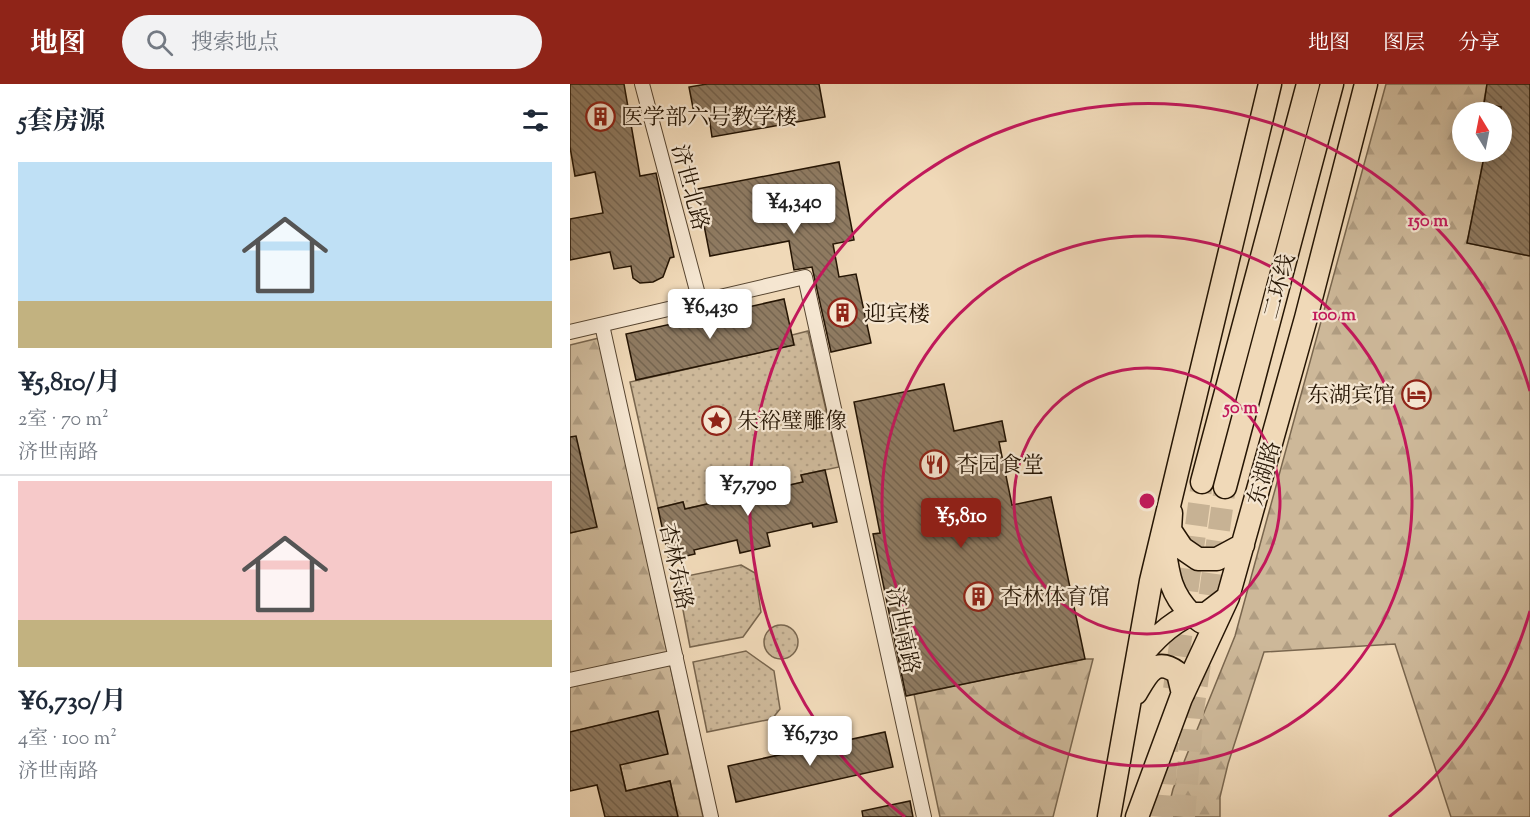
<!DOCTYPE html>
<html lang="zh">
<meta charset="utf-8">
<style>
:root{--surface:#fff;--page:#f2f2f3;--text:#1f2937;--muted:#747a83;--line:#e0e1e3;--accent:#8f2418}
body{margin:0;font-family:"Sorts Mill Goudy","Noto Serif SC",serif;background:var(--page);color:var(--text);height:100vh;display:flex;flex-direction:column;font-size:22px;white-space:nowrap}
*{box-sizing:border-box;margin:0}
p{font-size:20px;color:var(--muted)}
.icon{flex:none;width:33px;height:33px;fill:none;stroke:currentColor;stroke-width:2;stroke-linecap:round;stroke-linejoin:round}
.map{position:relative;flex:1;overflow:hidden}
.side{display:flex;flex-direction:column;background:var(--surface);width:570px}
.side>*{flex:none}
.needle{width:39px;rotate:350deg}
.controls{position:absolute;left:882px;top:18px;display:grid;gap:12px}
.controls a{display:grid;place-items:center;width:60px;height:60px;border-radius:50%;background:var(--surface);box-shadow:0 3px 15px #0003;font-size:30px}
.price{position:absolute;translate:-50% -51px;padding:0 14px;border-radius:6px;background:#fff;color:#222;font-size:20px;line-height:39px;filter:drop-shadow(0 2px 3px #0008)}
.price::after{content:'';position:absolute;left:50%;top:36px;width:18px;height:14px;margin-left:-9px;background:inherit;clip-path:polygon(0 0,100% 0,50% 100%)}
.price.current{background:var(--accent);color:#fff}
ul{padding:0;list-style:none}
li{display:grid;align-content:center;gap:12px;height:318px;padding:0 18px}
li+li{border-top:2px solid var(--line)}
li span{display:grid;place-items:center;height:186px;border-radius:0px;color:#555}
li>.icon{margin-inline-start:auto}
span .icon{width:108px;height:108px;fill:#fffc;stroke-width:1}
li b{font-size:26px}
h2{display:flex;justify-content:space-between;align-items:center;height:72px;padding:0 18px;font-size:26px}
header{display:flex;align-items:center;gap:36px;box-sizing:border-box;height:84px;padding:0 30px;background:var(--accent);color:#fff}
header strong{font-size:28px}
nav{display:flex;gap:33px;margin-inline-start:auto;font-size:21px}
.search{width:420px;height:54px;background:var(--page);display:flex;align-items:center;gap:15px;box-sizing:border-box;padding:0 21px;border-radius:33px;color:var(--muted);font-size:22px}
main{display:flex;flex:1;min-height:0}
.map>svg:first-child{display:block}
.green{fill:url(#green-dots);stroke:#79664e;stroke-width:1.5}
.forest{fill:url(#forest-firs);stroke:#79664e;stroke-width:1.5}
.building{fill:url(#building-back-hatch);stroke:#251504;stroke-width:1.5}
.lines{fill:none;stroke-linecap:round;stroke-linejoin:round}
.trunk-tunnel{stroke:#c7b294;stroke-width:22;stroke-dasharray:22 11;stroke-linecap:butt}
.minor-casing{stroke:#584631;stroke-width:16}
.primary-casing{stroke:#251504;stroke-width:25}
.trunk-casing{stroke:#251504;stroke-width:25}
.minor{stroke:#f5e6d1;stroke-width:14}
.primary{stroke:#f0d9b8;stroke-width:22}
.trunk{stroke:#f0d9b8;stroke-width:22}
.ring{fill:none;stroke:#c2185b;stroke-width:3}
.labels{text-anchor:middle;stroke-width:4.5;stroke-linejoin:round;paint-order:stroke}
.poi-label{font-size:22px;fill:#251504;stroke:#f5e6d1;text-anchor:start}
.street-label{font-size:22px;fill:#251504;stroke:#f5e6d1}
.centre{fill:#c2185b;stroke:#f5e6d1;stroke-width:3}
.ring-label{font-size:18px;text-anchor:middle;font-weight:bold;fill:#c2185b;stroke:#f5e6d1;stroke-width:4.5;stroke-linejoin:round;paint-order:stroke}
</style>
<header>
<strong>地图</strong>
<div class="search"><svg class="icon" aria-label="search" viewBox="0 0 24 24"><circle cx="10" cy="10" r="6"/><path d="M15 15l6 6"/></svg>搜索地点</div>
<nav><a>地图</a><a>图层</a><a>分享</a></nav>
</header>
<main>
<section class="side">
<h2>5套房源<svg class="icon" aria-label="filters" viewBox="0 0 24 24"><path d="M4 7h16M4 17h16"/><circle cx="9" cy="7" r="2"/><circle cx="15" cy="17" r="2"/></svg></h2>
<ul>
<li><span style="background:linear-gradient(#bfe0f5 75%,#c2b280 0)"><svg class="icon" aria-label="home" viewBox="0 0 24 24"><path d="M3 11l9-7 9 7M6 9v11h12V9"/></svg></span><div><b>¥5,810/月</b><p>2室 · 70 m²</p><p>济世南路</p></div></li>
<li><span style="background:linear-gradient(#f6c9c9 75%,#c2b280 0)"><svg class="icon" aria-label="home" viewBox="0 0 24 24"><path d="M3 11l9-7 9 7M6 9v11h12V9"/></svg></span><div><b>¥6,730/月</b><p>4室 · 100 m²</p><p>济世南路</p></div></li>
</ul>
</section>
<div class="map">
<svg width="960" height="733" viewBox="0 0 960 733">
<defs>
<pattern id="green-dots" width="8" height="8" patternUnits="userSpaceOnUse" patternTransform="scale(1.5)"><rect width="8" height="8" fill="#cdb899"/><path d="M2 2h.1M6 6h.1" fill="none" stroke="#b09d82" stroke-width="1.8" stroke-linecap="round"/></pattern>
<pattern id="forest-firs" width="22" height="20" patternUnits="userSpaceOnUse" patternTransform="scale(1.5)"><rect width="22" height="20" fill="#cdb899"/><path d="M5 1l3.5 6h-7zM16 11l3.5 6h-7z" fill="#b09d82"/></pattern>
<pattern id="building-back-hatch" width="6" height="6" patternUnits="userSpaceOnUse" patternTransform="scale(1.5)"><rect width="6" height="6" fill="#8f7b62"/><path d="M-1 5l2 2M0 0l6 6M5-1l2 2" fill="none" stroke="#75644f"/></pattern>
</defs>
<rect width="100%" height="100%" fill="#f0d9b8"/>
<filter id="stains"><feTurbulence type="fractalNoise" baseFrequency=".00333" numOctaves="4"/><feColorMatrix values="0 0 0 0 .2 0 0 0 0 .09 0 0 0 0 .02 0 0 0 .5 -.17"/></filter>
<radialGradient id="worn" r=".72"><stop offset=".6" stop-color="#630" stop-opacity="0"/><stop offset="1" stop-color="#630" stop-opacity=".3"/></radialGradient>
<path class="green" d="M 238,247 L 269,383 L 231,391 L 233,398 L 115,425 L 113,418 L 88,424 L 60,298 L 224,261 L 222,251 Z
M 171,481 L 185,489 L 191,528 L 173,553 L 120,563 L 107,494 Z
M194 558a17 17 0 1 1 34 0a17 17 0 1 1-34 0Z
M 176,567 L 204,587 L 210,625 L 202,635 L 137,648 L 123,578 Z"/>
<path class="forest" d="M 816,0 L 917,0 L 912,28 L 892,28 L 892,68 L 915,68 L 897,159 L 960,172 L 960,733 L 881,733 L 825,560 L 694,568 L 658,680 L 650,713 L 650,733 L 596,733 L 603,705 L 665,552 Z
M 29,254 L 133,733 L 108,733 L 100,697 L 56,707 L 50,681 L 88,628 L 0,648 L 0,449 L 26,443 L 0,373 L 0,261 Z
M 515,575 L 523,575 L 483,733 L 370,733 L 344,610 Z"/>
<path class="building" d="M 0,0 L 54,0 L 70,92 L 86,89 L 104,173 L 100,174 L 93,193 L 83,198 L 70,199 L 63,194 L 61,182 L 44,185 L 40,168 L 0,176 L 0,135 L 33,129 L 25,88 L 5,92 L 0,63 Z
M 137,0 L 249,0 L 255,33 L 142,53 L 138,26 L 124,29 L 119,3 Z
M 917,0 L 960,0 L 960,172 L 897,159 L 915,68 L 932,68 L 931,23 L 914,20 Z
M 269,78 L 284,156 L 263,160 L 269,193 L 286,190 L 301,259 L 261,268 L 242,183 L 224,186 L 219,157 L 140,172 L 127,105 Z
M 214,215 L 224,261 L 66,296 L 56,250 Z
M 374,300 L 384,347 L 432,337 L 436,357 L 429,358 L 442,421 L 481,413 L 515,575 L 336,612 L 303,450 L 310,449 L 284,318 Z
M 6,352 L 27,443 L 0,449 L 0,353 Z
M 255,386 L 267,438 L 243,443 L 242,439 L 197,449 L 200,462 L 170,469 L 167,456 L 124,466 L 125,470 L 99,476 L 88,424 L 113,418 L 115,425 L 233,398 L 231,391 Z
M 88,627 L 98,670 L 50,681 L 56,707 L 100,697 L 108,733 L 35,733 L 27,701 L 0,707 L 0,648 Z
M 315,648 L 323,683 L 166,718 L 158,682 Z
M 340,717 L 343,733 L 293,733 L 292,727 Z"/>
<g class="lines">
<path class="trunk-tunnel" d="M 635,544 L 655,403
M 604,605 L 632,398
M 592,733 L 598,658
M 614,733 L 623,627 L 630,579"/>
<defs>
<path id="minor" d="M 72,0 L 130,218
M 32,241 L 141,733
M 0,248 L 235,193 L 354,733
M 0,596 L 106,573"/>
<path id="primary" d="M 601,429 L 600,446 L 612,464 L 628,475 L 647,475 L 673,461
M 594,462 C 598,490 600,509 621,530 L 636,530 L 657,514
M 568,575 C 584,556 598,541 621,530 L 632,538
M 566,609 C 577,590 585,572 608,589 L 613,610
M 539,733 L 581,497 L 700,0
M 567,733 L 611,614 L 658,513 L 736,234 L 796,0"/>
<path id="trunk" d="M 632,398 L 738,0
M 655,403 L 762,0"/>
</defs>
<use href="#minor" class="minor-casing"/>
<use href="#primary" class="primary-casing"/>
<use href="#trunk" class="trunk-casing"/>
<use href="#minor" class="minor"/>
<use href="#primary" class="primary"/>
<use href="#trunk" class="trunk"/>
</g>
<g class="ring">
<circle cx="577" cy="417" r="133"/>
<circle cx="577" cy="417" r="265"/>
<path d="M960 527A398 398 0 0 1 819 733M335 733A398 398 0 1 1 960 307"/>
</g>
<defs>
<symbol id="building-ring" viewBox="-11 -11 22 22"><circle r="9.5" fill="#f5e6d1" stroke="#8f2418" stroke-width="1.5"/><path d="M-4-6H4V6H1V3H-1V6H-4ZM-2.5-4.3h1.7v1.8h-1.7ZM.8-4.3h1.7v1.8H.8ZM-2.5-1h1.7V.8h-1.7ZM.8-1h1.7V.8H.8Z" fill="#8f2418"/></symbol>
<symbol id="hotel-ring" viewBox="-11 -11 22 22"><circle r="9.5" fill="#f5e6d1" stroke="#8f2418" stroke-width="1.5"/><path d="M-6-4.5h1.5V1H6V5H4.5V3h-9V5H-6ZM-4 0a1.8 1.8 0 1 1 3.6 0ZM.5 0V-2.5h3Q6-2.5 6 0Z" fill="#8f2418"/></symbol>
<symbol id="sight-ring" viewBox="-11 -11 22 22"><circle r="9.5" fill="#f5e6d1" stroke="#8f2418" stroke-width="1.5"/><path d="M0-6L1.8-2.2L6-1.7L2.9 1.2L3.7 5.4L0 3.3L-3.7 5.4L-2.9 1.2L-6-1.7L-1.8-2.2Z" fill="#8f2418"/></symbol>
<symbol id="restaurant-ring" viewBox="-11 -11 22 22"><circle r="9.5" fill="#f5e6d1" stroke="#8f2418" stroke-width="1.5"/><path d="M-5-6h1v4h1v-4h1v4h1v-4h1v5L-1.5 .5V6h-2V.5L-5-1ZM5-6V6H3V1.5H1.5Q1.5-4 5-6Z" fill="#8f2418"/></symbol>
</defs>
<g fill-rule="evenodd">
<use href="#building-ring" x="14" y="16" width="33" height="33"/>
<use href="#building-ring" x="256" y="212" width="33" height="33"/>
<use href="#hotel-ring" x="830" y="294" width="33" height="33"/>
<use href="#sight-ring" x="130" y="320" width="33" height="33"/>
<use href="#restaurant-ring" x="348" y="364" width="33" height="33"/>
<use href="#building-ring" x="392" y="496" width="33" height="33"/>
</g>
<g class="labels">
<g class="poi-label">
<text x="51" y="40">医学部六号教学楼</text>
<text x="294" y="237">迎宾楼</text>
<text x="825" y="318" text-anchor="end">东湖宾馆</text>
<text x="167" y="344">朱裕璧雕像</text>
<text x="386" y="388">杏园食堂</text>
<text x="430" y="520">杏林体育馆</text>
</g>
<g class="street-label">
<text transform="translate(121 103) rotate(75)" y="8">济世北路</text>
<text transform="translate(708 202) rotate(-75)" y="8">二环线</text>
<text transform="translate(693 389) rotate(-74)" y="8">东湖路</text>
<text transform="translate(107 482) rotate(78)" y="8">杏林东路</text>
<text transform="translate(334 546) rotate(78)" y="8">济世南路</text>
</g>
</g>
<circle cx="577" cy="417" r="9" class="centre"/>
<g class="ring-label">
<text x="858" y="142">150 m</text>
<text x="764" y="236">100 m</text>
<text x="671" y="329">50 m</text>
</g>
<rect width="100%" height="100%" filter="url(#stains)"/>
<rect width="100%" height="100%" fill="url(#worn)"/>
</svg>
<div class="controls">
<a><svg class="needle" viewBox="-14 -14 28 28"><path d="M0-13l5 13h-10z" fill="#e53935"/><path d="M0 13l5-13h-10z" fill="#747a83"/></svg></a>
</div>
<b class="price" style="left:224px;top:151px">¥4,340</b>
<b class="price" style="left:140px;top:256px">¥6,430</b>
<b class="price" style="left:178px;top:433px">¥7,790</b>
<b class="price current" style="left:391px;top:465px">¥5,810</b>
<b class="price" style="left:240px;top:683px">¥6,730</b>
</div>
</main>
